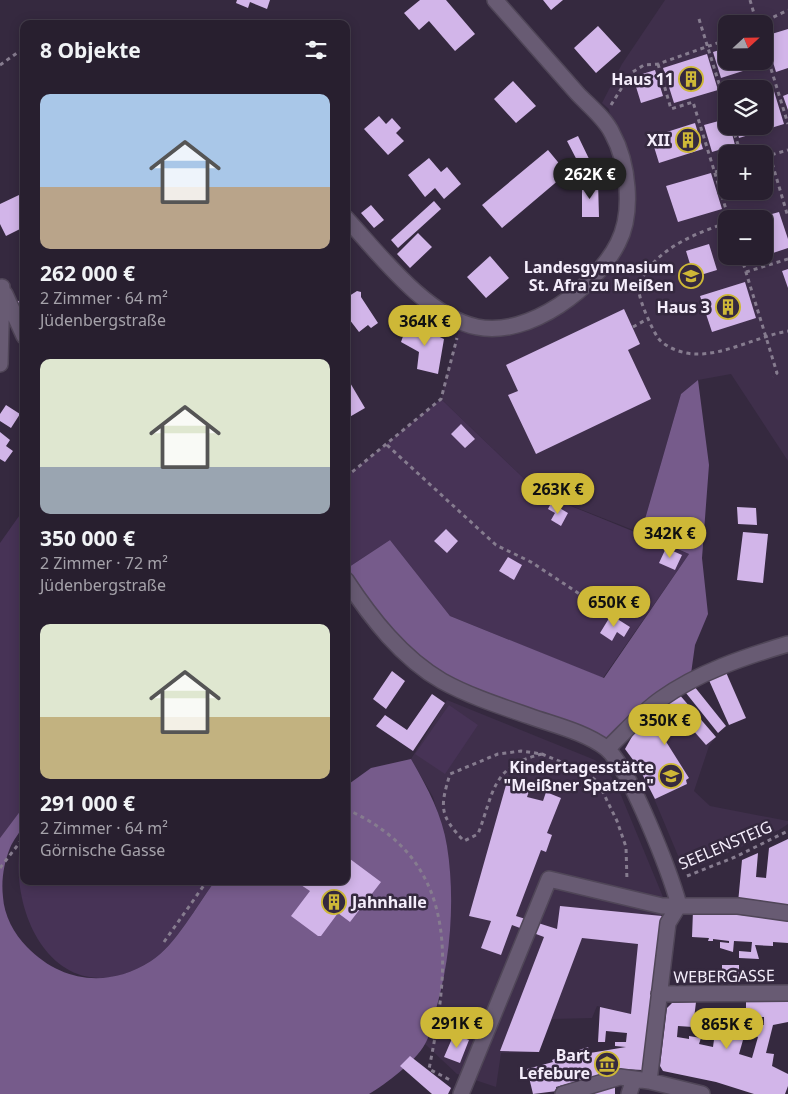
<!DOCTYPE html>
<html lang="de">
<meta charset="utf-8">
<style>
:root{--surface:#281f2f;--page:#342c3b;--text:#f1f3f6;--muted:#a5a2aa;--line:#443d4b;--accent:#ceb837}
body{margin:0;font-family:"Noto Sans",sans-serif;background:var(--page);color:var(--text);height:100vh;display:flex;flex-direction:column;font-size:19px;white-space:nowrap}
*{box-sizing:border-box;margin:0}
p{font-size:16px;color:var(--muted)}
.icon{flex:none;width:28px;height:28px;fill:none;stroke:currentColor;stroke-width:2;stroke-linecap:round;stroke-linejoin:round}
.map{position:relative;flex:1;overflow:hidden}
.side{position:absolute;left:20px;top:20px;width:330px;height:865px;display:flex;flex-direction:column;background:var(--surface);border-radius:10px;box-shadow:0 2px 12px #0003,0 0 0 1px var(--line)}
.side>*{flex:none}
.needle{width:32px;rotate:68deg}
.buttons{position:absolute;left:718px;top:15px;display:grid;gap:10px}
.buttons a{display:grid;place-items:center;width:55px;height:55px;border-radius:10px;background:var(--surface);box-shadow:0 2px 12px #0003,0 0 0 1px var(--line);font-size:25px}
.price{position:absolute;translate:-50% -42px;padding:0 11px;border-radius:18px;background:var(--accent);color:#111;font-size:16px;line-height:32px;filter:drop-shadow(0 1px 2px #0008)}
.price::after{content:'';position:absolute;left:50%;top:30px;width:15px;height:11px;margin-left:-8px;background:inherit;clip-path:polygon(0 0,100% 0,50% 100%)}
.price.active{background:#222;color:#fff}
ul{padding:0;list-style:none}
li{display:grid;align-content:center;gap:10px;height:265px;padding:0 20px}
li span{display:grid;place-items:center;height:155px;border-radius:10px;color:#555}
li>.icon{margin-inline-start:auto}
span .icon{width:90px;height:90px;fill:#fffc;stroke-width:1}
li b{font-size:21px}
h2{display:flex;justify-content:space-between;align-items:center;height:60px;padding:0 20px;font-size:21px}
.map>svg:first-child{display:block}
.built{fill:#3f2f4b;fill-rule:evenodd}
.green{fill:#473356}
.forest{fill:#765b8b}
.building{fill:#d2b5e9;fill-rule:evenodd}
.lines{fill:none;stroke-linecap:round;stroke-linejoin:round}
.minor-casing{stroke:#504658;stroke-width:18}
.path{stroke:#867c8f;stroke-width:3;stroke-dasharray:4 4;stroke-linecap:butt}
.minor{stroke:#685b73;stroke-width:15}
.labels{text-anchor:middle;stroke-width:5;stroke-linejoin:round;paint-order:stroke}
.poi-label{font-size:16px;font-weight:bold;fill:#f4edfb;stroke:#35293f;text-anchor:end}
.street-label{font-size:16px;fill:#f4edfb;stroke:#35293f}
</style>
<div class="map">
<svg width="788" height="1094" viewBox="0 0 788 1094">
<rect width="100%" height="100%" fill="#35293f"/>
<path class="built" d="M 665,0 L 788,0 L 788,461 L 731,374 L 698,380 L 681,394 L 641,533 L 539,493 L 441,399 L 461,322 L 504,328 L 585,285 L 625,218 L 609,109 L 602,103 L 622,64 ZM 726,24 L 764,24 L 764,61 L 726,61 ZM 726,89 L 764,89 L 764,126 L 726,126 ZM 726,154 L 764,154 L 764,191 L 726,191 ZM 726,219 L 764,219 L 764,256 L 726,256 Z
M 678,693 L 716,737 L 709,746 L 694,791 L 710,806 L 788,821 L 788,824 L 779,830 L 701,865 L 689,865 L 679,858 L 648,784 Z
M 447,700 L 595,760 L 609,773 L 618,788 L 663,897 L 651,1019 L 597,1006 L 592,1018 L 552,1019 L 539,1052 L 501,1053 L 496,1087 L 457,1074 L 425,1044 L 441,995 L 451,916 L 447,846 L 433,797 L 411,759 Z"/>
<path class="green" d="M 441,399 L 539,493 L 689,554 L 603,678 L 450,616 L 390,540 L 346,569 L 346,477 Z
M 24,509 L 24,806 L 0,838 L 0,543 Z
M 449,705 L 478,725 L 445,774 L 415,754 Z
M 24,825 L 24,881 L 215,881 C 197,905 175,946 151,961 C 57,1021 0,909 24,825 Z"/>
<path class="forest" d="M 698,380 L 709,465 L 702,558 L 708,614 L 695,645 L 690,681 L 607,749 L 471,695 L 415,661 L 346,580 L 346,569 L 390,540 L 450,616 L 604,678 L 689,554 L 641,533 L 681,394 Z
M 411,759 C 427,787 442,814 447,846 C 456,903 450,968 432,1022 C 430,1029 429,1038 425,1044 C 415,1062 386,1084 369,1094 L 0,1094 L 0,838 L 24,806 C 24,812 25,821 23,825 C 20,833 13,840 10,848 C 4,863 1,880 3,897 C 4,915 14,934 27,947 C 62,983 109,988 151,961 C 176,945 197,905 215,881 L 346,881 L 346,786 L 371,768 Z"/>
<path class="building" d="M 237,0 L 270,0 L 267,9 L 250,2 L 248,8 L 236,3 Z
M 420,0 L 446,0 L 475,34 L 455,51 L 429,21 L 419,30 L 404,13 Z
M 543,0 L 563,0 L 551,10 Z
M 598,26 L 621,51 L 596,73 L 574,48 Z
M 788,29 L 788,68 L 776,72 L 765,36 Z
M 726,48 L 726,61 L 764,61 L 765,64 L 721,78 L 713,52 Z
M 707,54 L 718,90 L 674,103 L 663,68 Z
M 655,70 L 663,96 L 641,103 L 633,77 Z
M 513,81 L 536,106 L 516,123 L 494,99 Z
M 773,88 L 784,124 L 739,138 L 736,126 L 764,126 L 764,91 Z
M 788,94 L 788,110 L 783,96 Z
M 379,116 L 386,124 L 392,118 L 401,128 L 396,133 L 404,141 L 388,155 L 364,129 Z
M 726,119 L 726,126 L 730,126 L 735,145 L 712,152 L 704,125 Z
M 695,123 L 703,149 L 659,163 L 651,137 Z
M 578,136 L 591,163 L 581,168 L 567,141 Z
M 548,150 L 567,173 L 502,228 L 482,205 Z
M 429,158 L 441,172 L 447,167 L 461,184 L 444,199 L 435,188 L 425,197 L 408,175 Z
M 764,162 L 772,188 L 764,190 Z
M 711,173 L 722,209 L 678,222 L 666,186 Z
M 726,173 L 726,191 L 759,192 L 728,201 L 720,175 Z
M 598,182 L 599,217 L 582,217 L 582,183 Z
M 19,195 L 24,206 L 24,227 L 6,236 L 0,224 L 0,204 Z
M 434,201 L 441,209 L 398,248 L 391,240 Z
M 371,205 L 384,220 L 374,228 L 361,213 Z
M 779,212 L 788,239 L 788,248 L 764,256 L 764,219 L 757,218 Z
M 418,233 L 432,247 L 410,268 L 397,254 Z
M 709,244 L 717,270 L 694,277 L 686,251 Z
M 490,256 L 509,278 L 486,298 L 467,277 Z
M 744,256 L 760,256 L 760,257 L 746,261 Z
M 788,269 L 788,288 L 782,271 Z
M 745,282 L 756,318 L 712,332 L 700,296 Z
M 357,291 L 361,292 L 361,297 L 378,323 L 371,328 L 368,325 L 359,332 L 346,315 L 346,298 Z
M 24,298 L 24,325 L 13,304 Z
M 624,309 L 640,344 L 628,350 L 651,399 L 536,454 L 508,395 L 518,391 L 506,365 Z
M 408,322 L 444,339 L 438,374 L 417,369 L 419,352 L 401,342 Z
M 346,376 L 365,408 L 346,419 Z
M 6,405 L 20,414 L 11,428 L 0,421 L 0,414 Z
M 461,424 L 475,439 L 465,448 L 451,434 Z
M 0,432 L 10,440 L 6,446 L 13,451 L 5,462 L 0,459 Z
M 551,503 L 568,513 L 561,526 L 551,520 L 555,513 L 548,509 Z
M 737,507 L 756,508 L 757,525 L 738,524 Z
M 446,529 L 458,541 L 447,553 L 434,541 Z
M 743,532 L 768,534 L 763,583 L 737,580 Z
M 666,548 L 682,555 L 675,570 L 659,563 Z
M 508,557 L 522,565 L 514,580 L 499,571 Z
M 611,615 L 630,627 L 624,637 L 617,632 L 612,641 L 600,633 Z
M 725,670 L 746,718 L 729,725 L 708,678 Z
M 392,671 L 405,681 L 386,709 L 373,699 Z
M 694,686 L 726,726 L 718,733 L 686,693 Z
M 678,693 L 716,737 L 706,745 L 685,721 L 665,740 L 689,778 L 686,780 L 687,784 L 655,799 L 639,768 L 625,749 L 634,733 Z
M 432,694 L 445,703 L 413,751 L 376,726 L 385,715 L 407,730 Z
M 506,785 L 529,791 L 527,797 L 543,801 L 546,792 L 561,798 L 547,833 L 552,835 L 546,852 L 541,850 L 516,916 L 557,929 L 560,906 L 662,916 L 646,1066 L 643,1070 L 623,1069 L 556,1087 L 557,1091 L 533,1094 L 527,1069 L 553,1062 L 552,1060 L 561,1056 L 564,1062 L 578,1057 L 576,1051 L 588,1047 L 590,1053 L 626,1047 L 615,1046 L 615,1042 L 626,1042 L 627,1033 L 606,1031 L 605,1042 L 598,1042 L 600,1007 L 631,1014 L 638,944 L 582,938 L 539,1052 L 500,1051 L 544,937 L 512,925 L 501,955 L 481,948 L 491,921 L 469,916 Z
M 788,839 L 788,908 L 738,903 L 742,860 L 758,853 L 756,877 L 766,878 L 769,848 Z
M 346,856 L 381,882 L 350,922 L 338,913 L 321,936 L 318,936 L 291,916 L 310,891 L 295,881 L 346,881 Z
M 693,911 L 788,919 L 788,943 L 773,942 L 773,946 L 755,945 L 759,959 L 739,958 L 739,951 L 751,952 L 752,942 L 734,941 L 733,952 L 720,948 L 720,942 L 729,943 L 729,941 L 713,939 L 713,941 L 708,941 L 709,938 L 692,937 Z
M 722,965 L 739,965 L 739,982 L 722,982 Z
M 746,1001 L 788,1001 L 788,1022 L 773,1025 L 766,1053 L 774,1054 L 772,1066 L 788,1074 L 788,1086 L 785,1094 L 754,1094 L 716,1082 L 663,1071 L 660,1066 L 667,1008 L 672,1003 L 696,1002 L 693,1027 L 678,1026 L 677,1037 L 689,1039 L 689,1036 L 701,1038 L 699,1044 L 713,1047 L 716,1025 L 764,1025 L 764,1017 L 746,1017 ZM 745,1033 L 758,1037 L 752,1058 L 739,1054 Z
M 454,1034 L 469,1040 L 460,1063 L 444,1057 Z
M 410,1056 L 451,1088 L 448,1094 L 432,1094 L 400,1066 Z
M 615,1087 L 615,1094 L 591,1094 L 591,1093 Z"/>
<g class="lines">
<defs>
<path id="minor" d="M 346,218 C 379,254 427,317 477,327 C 529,338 596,287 618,243 C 634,212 628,162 612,133 C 605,118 588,105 577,93 C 550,62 522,31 495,0
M 5,294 L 24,336
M 0,364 L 2,287
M 346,580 C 371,618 402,658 442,681 C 469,696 500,706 529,716 C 554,725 585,732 606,748 C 630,768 670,873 679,905 L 668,923 L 649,1081
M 607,749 C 624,733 641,713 661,699 C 699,672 744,657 788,644
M 659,994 L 788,993
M 461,1094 L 549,879 L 662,906 L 738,906 L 788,913
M 563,1094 L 620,1077 L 649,1081 L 702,1094
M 629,1094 L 634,1079"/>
</defs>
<use href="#minor" class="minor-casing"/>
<path class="path" d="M 750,0 L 757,24
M 699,19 L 726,106
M 759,24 L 788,10
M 764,46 L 788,124
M 658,64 L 671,109 L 693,102 L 729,219
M 0,65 L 24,48
M 611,105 L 631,73 L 644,65 L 658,64 L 726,40
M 732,126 L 741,154
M 770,156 L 788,217
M 764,157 L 788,150
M 715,172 L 726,169
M 726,223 C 697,233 661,247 644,275 C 642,277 639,282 639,285 C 636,295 652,329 658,338 C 666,348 683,354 696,354 C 725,355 759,336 788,331
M 741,256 L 777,373 L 773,377
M 746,272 L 788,259
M 633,327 L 649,318
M 387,445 L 496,545 L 531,562 L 601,608
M 346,477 L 441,399 L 457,338
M 542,754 C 491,766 494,793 478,834 L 464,841 C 439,815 440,807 450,774 L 498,754 L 521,751 L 542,754 L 585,772 L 598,782 L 617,821 L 626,847 L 627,881
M 346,809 C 462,861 450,964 429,1069 L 450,1080
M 0,868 L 24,837
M 687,876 L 735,857 L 788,831
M 118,881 L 124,885
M 164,942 L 207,881"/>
<use href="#minor" class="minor"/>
</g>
<defs>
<symbol id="building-ring" viewBox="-11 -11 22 22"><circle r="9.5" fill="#35293f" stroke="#ceb837" stroke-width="1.5"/><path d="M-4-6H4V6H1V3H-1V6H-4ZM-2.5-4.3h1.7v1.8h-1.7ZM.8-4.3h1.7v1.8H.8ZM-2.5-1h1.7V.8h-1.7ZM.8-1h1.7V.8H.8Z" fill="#ceb837"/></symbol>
<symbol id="school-ring" viewBox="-11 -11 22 22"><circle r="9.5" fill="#35293f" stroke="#ceb837" stroke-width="1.5"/><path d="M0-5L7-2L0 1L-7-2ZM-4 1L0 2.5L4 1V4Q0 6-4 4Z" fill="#ceb837"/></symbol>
<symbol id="museum-ring" viewBox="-11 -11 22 22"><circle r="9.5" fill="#35293f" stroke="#ceb837" stroke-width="1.5"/><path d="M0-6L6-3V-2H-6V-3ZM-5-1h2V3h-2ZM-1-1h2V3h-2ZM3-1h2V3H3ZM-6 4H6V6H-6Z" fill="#ceb837"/></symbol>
</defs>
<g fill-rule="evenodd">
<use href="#building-ring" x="677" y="65" width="28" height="28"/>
<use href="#building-ring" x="674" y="126" width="28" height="28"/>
<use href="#school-ring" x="677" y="262" width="28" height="28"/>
<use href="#building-ring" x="714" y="293" width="28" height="28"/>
<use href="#school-ring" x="657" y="762" width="28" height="28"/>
<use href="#building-ring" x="320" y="888" width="28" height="28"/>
<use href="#museum-ring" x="593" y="1050" width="28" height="28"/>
</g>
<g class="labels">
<g class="poi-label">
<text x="674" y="85">Haus 11</text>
<text x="670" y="146">XII</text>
<text x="674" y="273">Landesgymnasium<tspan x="674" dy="18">St. Afra zu Meißen</tspan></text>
<text x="710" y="313">Haus 3</text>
<text x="654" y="773">Kindertagesstätte<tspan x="654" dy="18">"Meißner Spatzen"</tspan></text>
<text x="352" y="908" text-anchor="start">Jahnhalle</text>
<text x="590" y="1061">Bart<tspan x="590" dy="18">Lefebure</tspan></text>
</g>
<g class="street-label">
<text transform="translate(725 845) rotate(-23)" y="6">SEELENSTEIG</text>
<text transform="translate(724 976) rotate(-1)" y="6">WEBERGASSE</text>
</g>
</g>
</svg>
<div class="buttons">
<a><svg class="needle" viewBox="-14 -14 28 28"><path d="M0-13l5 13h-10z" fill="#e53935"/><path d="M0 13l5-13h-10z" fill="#a5a2aa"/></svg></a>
<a><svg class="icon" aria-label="layers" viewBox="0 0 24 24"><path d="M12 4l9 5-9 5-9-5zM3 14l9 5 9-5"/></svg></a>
<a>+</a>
<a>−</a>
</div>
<b class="price active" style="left:590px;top:200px">262K €</b>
<b class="price" style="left:425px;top:347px">364K €</b>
<b class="price" style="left:558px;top:515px">263K €</b>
<b class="price" style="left:670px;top:559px">342K €</b>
<b class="price" style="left:614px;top:628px">650K €</b>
<b class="price" style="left:665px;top:746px">350K €</b>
<b class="price" style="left:457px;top:1049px">291K €</b>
<b class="price" style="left:727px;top:1050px">865K €</b>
<section class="side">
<h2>8 Objekte<svg class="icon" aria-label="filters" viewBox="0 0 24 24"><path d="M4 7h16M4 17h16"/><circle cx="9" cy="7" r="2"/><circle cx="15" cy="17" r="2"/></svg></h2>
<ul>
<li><span style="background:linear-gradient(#a9c7e8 60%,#b9a48a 0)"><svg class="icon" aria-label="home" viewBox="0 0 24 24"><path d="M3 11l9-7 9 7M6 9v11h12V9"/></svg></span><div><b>262 000 €</b><p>2 Zimmer · 64 m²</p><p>Jüdenbergstraße</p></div></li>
<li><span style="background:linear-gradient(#dfe7d0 70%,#9aa5b1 0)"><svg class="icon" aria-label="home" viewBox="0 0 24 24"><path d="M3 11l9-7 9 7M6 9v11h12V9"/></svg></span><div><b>350 000 €</b><p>2 Zimmer · 72 m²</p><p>Jüdenbergstraße</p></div></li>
<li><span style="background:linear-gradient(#dfe7d0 60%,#c2b280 0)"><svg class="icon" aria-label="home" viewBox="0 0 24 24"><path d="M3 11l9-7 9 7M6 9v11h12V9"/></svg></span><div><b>291 000 €</b><p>2 Zimmer · 64 m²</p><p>Görnische Gasse</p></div></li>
</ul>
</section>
</div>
